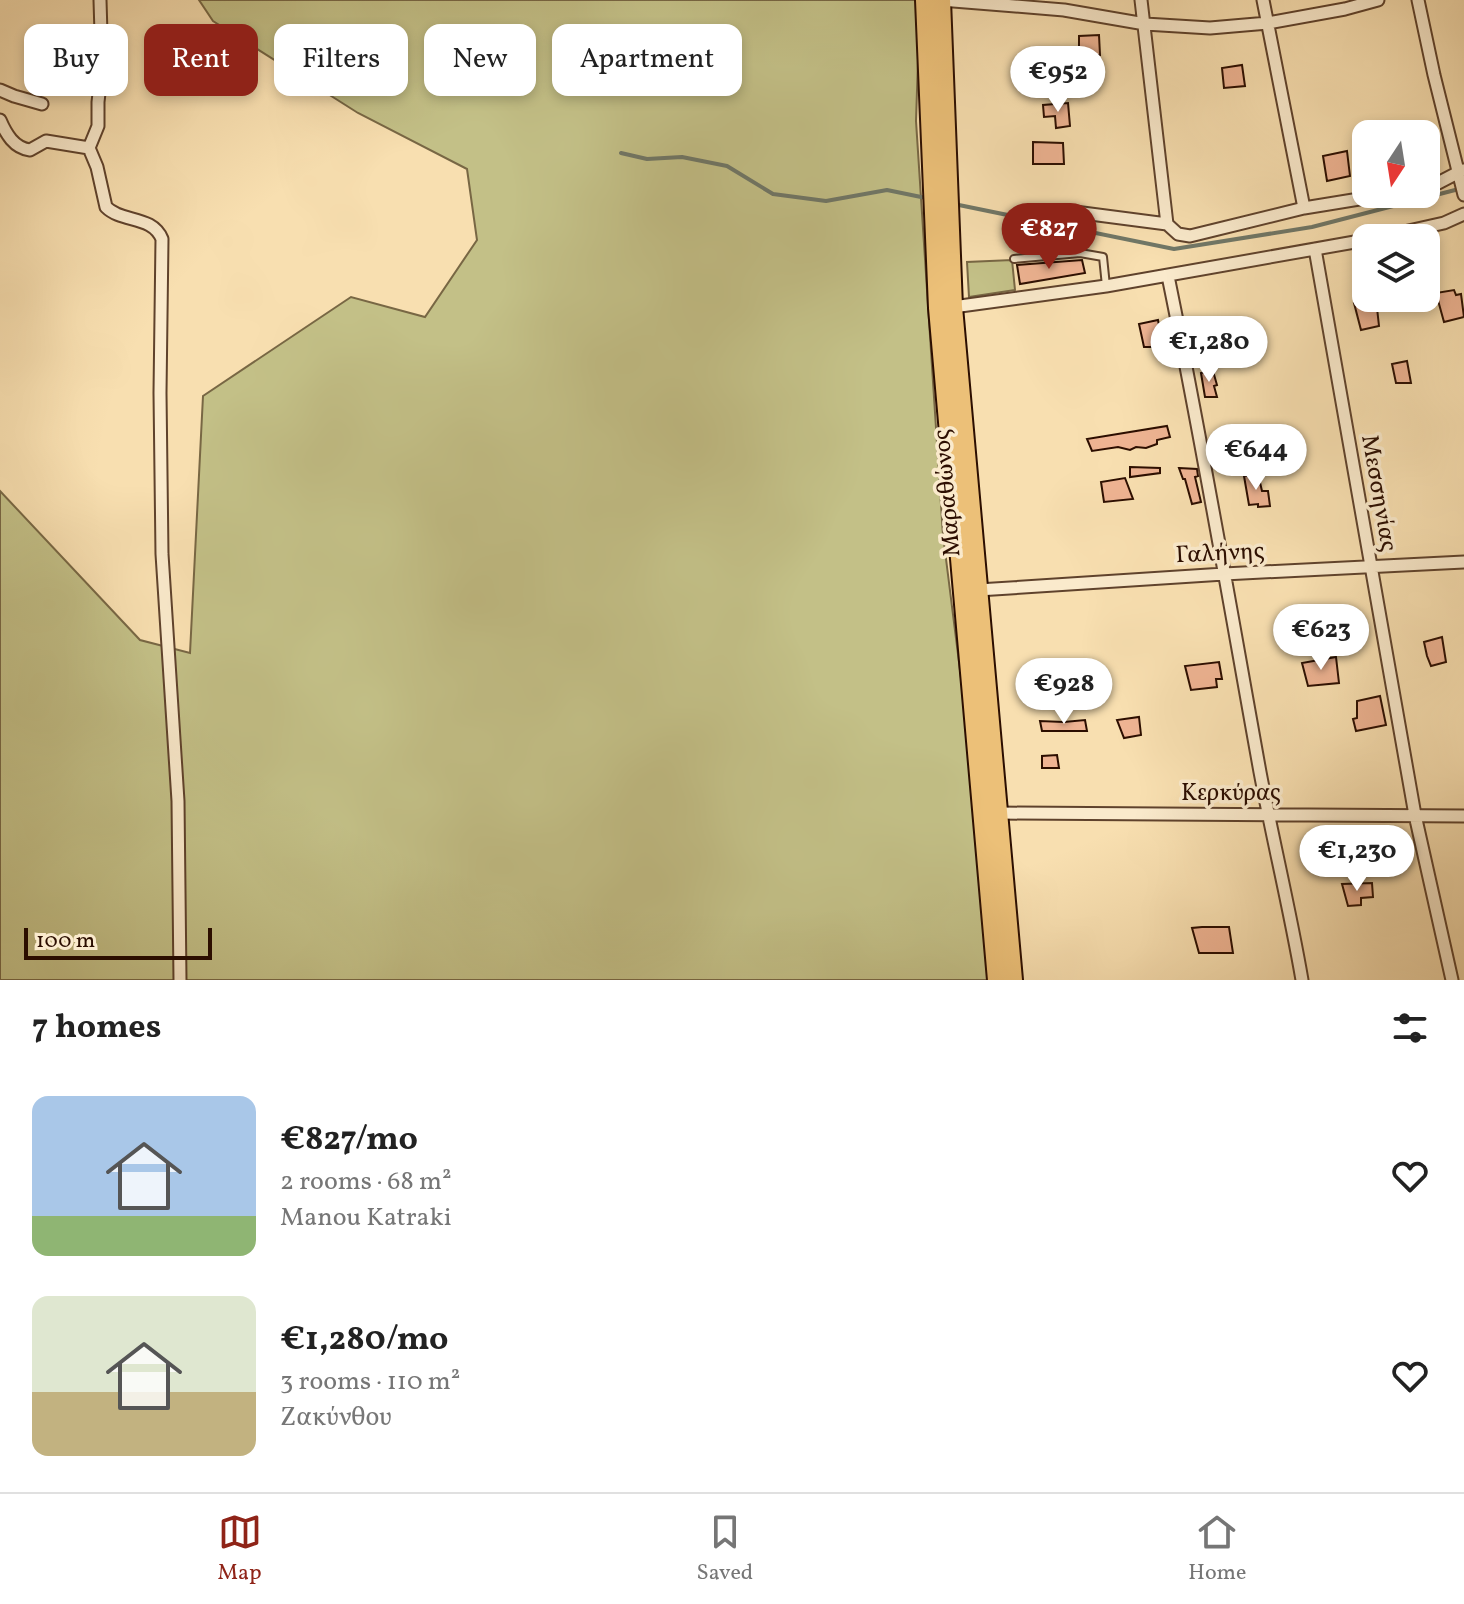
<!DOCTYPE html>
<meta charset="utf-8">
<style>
:root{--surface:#fff;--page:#f6f6f6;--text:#222;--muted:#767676;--line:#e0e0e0;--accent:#8f2418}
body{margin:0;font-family:Vollkorn,serif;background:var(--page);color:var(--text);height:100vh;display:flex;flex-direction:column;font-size:30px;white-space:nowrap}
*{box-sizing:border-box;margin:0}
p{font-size:26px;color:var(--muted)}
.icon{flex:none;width:44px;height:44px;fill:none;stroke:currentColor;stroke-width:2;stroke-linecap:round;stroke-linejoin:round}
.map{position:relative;height:980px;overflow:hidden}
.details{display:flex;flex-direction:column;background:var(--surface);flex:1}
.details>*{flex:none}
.top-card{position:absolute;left:24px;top:24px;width:800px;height:72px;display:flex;gap:16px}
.needle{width:52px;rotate:192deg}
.controls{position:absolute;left:1352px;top:120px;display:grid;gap:16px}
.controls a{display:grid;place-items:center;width:88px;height:88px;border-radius:16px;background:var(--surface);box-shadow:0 4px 12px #0003;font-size:40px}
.scale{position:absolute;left:24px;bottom:20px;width:188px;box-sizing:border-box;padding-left:8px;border:4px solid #2c0e00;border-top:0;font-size:22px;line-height:28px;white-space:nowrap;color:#2c0e00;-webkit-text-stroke:6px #faeacc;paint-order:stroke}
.price{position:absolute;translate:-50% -68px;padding:0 18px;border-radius:28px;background:#fff;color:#222;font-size:26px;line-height:52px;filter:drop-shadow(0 2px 4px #0008)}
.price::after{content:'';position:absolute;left:50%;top:48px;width:24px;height:18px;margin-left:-12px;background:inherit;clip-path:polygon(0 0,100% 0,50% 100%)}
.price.on{background:var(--accent);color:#fff}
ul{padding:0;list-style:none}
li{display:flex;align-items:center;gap:24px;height:200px;padding:0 32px}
li span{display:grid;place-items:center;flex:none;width:224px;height:160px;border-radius:16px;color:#555}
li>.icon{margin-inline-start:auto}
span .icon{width:96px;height:96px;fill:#fffc;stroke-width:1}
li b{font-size:34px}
h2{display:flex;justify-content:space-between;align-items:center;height:96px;padding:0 32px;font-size:34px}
.chip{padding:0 28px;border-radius:16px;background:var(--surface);box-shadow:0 4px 12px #0003;font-size:28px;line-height:72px}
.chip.on{background:var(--accent);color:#fff}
.tab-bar{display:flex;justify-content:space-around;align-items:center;height:112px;border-top:2px solid var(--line);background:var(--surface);font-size:22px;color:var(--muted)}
.tab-bar a{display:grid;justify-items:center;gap:4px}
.tab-bar .on{color:var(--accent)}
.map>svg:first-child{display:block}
.green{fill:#c3c087;stroke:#786744;stroke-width:2}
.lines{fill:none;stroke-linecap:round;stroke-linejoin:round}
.stream{stroke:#707767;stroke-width:4}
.building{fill:#efb493;stroke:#2c0e00;stroke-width:2}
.service-casing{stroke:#5f422c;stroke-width:10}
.minor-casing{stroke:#5f422c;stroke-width:15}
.primary-casing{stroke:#2c0e00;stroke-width:22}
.service{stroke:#faeacc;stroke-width:6}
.minor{stroke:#faeacc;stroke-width:11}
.primary{stroke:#ecc078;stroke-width:18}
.labels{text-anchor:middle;stroke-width:7;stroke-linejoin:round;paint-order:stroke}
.street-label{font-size:24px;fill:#2c0e00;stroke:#faeacc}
</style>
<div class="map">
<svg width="1464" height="980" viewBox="0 0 1464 980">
<rect width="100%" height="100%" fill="#f8dfb0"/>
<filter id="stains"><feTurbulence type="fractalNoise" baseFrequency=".0025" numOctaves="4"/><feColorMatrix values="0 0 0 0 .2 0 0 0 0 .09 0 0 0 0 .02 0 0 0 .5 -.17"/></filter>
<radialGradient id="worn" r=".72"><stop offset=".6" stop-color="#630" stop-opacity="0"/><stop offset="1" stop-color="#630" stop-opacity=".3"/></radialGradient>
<path class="green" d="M 199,0 L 920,0 L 916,121 L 943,535 L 969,742 L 991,980 L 0,980 L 0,491 L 140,640 L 190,653 L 203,396 L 351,297 L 425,317 L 477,240 L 467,169 L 358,113 L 213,21 Z
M 1012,260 L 1015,290 L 969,297 L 967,262 Z"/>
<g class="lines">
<path class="stream" d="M 621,153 L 647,159 L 682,157 L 727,166 L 773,194 L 826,201 L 887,190 L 926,198
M 954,204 L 1174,249 L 1312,227 L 1459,189"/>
</g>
<path class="building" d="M 1099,35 L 1100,55 L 1079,55 L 1079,36 Z
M 1242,65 L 1245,86 L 1224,88 L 1222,68 Z
M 1068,103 L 1070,126 L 1056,128 L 1055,116 L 1044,117 L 1043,105 Z
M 1033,142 L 1063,143 L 1064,164 L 1033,164 Z
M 1347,151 L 1350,176 L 1327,181 L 1323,156 Z
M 1435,256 L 1438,277 L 1426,281 L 1426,258 Z
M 1082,260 L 1085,273 L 1020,284 L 1017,265 Z
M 1454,290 L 1456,295 L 1461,294 L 1464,317 L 1444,322 L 1436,293 Z
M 1376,299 L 1379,326 L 1361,330 L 1354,303 Z
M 1158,320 L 1162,342 L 1151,347 L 1144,347 L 1139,324 Z
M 1407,361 L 1411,383 L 1396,383 L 1392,364 Z
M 1213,371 L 1217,385 L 1214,386 L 1217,397 L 1205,397 L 1201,373 Z
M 1167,426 L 1170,437 L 1157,440 L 1157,444 L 1146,448 L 1136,447 L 1130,450 L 1118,447 L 1092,451 L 1087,439 Z
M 1264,428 L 1265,432 L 1276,432 L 1279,446 L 1265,447 L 1265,445 L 1255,447 L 1251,431 Z
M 1130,467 L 1160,468 L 1160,473 L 1130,477 Z
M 1179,468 L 1197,469 L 1198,476 L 1195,477 L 1201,502 L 1192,504 L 1185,479 L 1183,479 Z
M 1258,474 L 1262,491 L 1268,491 L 1270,506 L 1258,507 L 1258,504 L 1249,505 L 1244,476 Z
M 1125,478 L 1133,499 L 1104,502 L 1101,482 Z
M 1442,637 L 1446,662 L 1431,666 L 1427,656 L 1424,642 Z
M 1336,657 L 1339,683 L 1308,686 L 1302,663 Z
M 1219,662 L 1222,679 L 1216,679 L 1217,687 L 1191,690 L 1185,666 Z
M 1380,696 L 1386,725 L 1356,731 L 1353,719 L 1357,718 L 1357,701 Z
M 1139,717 L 1141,735 L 1124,738 L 1117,720 Z
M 1085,720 L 1087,731 L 1042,731 L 1040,721 L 1064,722 Z
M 1057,755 L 1059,768 L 1042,768 L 1042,756 Z
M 1372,883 L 1373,897 L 1361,898 L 1361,905 L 1348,906 L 1342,884 Z
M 1202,927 L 1229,927 L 1233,953 L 1199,953 L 1192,928 Z"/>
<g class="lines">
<defs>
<path id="service" d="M 1014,259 L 1080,253 L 1103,257 L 1106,286"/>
<path id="minor" d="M 941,0 L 1064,10 L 1145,24 L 1210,28 L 1268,23 L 1345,9 L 1378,0
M 1141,0 L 1167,224
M 1263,0 L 1304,208
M 1418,0 L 1434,75 L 1464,195
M 0,90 L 14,96 L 42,104
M 0,120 C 6,134 14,148 30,150 L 46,141 L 89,148 L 97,167 L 106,207 C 122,223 152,215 162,239 L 160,393 L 162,554 L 178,801 L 180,980
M 89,148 L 98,126 L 98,102 L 102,67 L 100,0
M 1426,186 L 1438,183 L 1463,170
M 1075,212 L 1167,224
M 1167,224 L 1178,234 L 1190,236 L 1304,208 L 1390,194
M 1377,238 L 1444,223 L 1464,214
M 1315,249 L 1415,815 L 1452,980
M 1168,276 C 1202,441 1230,606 1260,772 C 1273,841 1290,910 1302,980
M 953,307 L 1106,286 L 1366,240
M 978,590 L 1224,574 L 1464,562
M 998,813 L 1464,816"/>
<path id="primary" d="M 925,0 L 938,308 L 997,980
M 941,0 L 953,307 L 1013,980"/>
</defs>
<use href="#service" class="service-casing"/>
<use href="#minor" class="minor-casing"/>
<use href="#primary" class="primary-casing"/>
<use href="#service" class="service"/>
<use href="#minor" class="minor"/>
<use href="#primary" class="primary"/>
</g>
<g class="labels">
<g class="street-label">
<text transform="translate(946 493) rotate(-95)" y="8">Μαραθώνος</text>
<text transform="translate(1380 493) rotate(80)" y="8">Μεσσηνίας</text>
<text transform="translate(1220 552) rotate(-3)" y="8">Γαλήνης</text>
<text x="1231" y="800">Κερκύρας</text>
</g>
</g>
<rect width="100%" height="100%" filter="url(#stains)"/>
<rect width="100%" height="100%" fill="url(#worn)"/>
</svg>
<div class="controls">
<a><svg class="needle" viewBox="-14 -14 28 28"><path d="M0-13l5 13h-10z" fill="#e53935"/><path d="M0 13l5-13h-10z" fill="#767676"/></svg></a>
<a><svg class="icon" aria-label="layers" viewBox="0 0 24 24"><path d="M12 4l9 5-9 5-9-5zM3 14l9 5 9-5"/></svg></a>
</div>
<div class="scale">100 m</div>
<b class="price" style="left:1058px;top:114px">€952</b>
<b class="price on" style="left:1049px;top:271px">€827</b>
<b class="price" style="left:1209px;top:384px">€1,280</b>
<b class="price" style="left:1256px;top:492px">€644</b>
<b class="price" style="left:1321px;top:672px">€623</b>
<b class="price" style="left:1064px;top:726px">€928</b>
<b class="price" style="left:1357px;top:893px">€1,230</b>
<div class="top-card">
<a class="chip">Buy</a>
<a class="chip on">Rent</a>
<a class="chip">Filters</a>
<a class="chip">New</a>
<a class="chip">Apartment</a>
</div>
</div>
<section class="details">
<h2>7 homes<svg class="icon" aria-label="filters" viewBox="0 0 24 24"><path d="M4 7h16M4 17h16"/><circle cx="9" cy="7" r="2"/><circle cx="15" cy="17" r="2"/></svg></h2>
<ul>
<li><span style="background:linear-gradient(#a9c7e8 75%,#8fb573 0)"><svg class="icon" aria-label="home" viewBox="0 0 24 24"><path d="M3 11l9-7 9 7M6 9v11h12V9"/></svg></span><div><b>€827/mo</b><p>2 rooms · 68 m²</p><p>Manou Katraki</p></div><svg class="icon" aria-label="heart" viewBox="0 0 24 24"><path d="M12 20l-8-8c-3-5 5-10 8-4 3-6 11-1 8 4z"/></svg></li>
<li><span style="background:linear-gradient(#dfe7d0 60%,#c2b280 0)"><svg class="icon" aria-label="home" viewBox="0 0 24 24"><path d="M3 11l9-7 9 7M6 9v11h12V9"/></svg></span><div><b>€1,280/mo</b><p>3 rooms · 110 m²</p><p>Ζακύνθου</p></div><svg class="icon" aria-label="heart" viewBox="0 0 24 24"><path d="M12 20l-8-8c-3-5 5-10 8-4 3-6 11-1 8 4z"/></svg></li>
</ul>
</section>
<nav class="tab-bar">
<a class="on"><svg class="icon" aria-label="map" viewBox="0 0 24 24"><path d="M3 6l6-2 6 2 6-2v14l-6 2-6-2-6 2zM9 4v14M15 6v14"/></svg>Map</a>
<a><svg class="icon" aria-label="saved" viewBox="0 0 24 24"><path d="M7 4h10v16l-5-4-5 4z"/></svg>Saved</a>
<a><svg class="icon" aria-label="home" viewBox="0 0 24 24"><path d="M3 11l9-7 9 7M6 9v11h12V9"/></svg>Home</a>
</nav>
